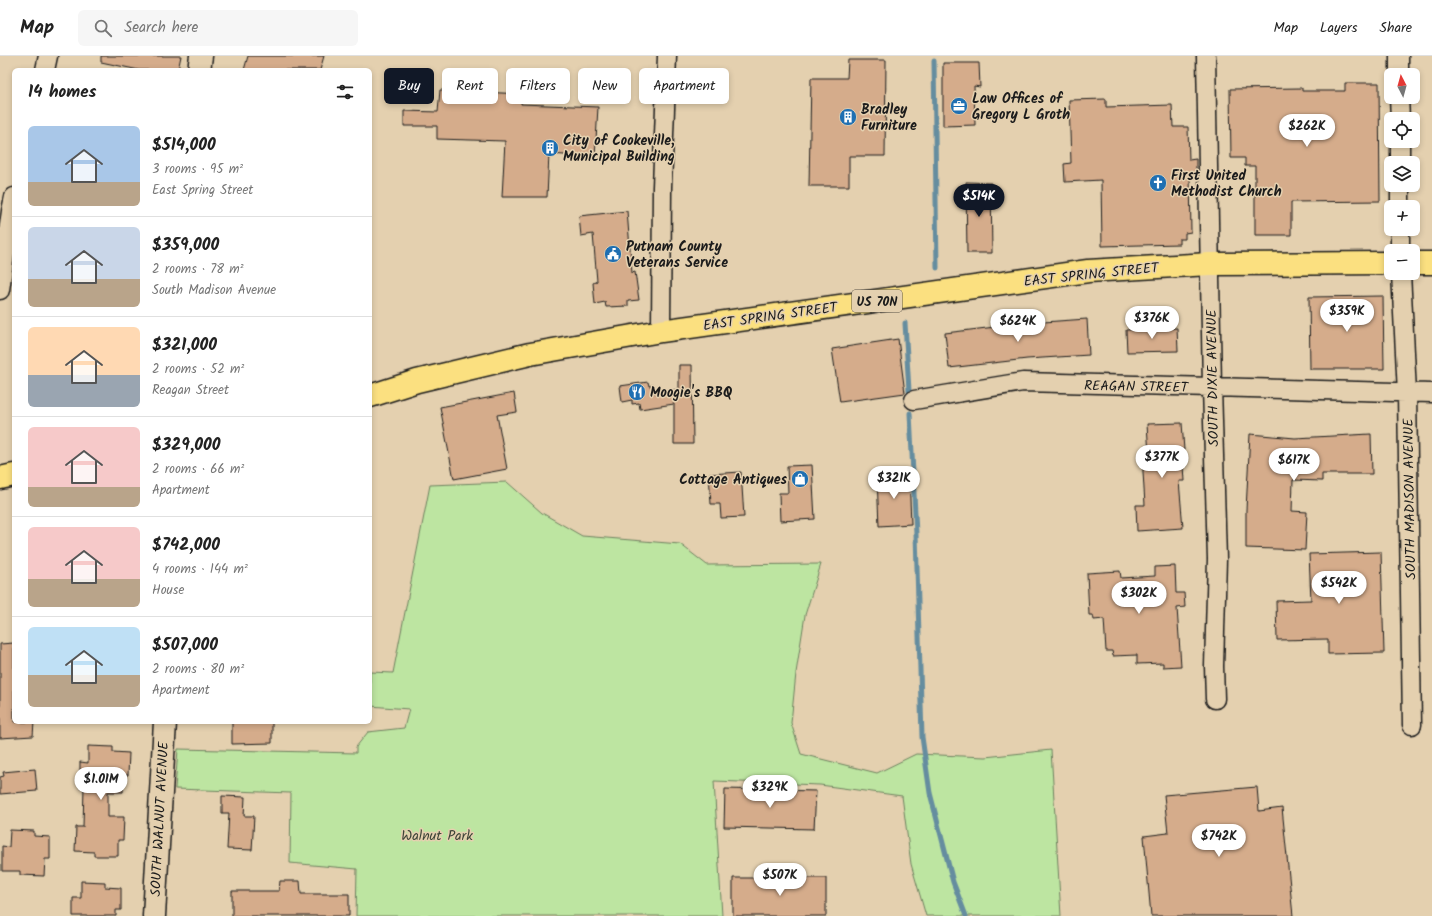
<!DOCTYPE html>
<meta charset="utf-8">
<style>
:root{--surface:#fff;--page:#f6f6f6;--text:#222;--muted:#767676;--line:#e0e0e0;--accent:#111827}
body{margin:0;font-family:Kalam,sans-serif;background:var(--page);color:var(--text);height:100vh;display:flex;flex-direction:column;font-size:15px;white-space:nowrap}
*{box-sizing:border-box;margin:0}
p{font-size:13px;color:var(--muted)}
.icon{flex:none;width:22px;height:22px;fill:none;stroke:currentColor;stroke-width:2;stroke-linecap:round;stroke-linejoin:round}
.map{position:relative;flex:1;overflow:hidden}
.drawer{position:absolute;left:12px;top:12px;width:360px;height:656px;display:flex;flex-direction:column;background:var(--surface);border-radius:6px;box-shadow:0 2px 6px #0003}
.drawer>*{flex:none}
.top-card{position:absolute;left:384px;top:12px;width:380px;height:36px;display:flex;gap:8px}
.needle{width:26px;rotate:354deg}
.fabs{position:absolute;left:1384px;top:12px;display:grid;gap:8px}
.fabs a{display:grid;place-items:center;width:36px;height:36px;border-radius:6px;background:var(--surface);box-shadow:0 2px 6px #0003;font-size:20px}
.price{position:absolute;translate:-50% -34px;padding:0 9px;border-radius:14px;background:#fff;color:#222;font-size:13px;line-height:26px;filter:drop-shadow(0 1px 2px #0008)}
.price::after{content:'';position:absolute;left:50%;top:24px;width:12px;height:9px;margin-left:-6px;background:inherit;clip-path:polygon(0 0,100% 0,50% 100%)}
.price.on{background:var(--accent);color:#fff}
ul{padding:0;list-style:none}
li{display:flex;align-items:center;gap:12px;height:100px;padding:0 16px}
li+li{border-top:1px solid var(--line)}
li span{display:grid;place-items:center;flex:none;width:112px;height:80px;border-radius:6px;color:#555}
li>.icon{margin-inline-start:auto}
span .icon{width:48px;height:48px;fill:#fffc;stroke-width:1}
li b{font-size:17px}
h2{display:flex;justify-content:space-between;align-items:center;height:48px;padding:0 16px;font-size:17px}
.tag{padding:0 14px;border-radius:6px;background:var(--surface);box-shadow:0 2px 6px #0003;font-size:14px;line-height:36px}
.tag.on{background:var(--accent);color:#fff}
header{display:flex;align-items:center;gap:24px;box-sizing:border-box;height:56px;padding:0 20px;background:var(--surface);border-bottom:1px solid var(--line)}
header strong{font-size:19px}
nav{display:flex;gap:22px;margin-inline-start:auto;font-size:14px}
.search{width:280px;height:36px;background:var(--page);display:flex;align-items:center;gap:10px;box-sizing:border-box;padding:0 14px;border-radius:6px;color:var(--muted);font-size:15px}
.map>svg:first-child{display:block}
.green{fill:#bde5a1;stroke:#6c805e}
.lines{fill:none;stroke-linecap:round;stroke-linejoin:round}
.stream{stroke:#658d9f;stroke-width:5}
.building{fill:#d5ac8b;stroke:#1c1c1c}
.minor-casing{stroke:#1c1c1c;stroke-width:21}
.tertiary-casing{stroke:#1c1c1c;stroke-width:25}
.primary-casing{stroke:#1c1c1c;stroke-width:25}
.minor{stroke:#e4d0af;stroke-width:18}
.tertiary{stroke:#e4d0af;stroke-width:22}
.primary{stroke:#fbe080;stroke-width:22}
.labels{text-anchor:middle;stroke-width:3;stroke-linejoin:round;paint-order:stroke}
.shield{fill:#e4d0af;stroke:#585248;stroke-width:1}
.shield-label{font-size:13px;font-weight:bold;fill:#1c1c1c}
.poi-label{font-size:14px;font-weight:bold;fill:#1c1c1c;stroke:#e4d0af;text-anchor:start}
.street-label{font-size:14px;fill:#1c1c1c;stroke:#e4d0af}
.park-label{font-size:14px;fill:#3c4437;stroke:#e4d0af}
</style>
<header>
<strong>Map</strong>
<div class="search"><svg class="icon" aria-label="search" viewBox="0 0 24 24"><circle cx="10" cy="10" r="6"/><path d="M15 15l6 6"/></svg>Search here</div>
<nav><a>Map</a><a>Layers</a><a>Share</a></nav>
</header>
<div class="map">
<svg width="1432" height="860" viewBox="0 0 1432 860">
<rect width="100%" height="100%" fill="#e4d0af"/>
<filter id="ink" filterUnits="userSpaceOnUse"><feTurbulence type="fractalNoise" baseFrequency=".025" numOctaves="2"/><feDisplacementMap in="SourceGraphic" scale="8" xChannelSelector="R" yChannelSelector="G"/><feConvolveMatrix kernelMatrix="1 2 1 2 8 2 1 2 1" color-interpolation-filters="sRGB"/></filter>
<g filter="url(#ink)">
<path class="green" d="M 507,426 L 542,457 L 582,480 L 680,488 L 707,509 L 821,508 L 805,559 L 796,617 L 791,667 L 801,698 L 877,717 L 916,698 L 985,701 L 1051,694 L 1061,860 L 926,860 L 911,808 L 902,740 L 820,729 L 714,725 L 722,860 L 356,860 L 357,813 L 290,807 L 291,737 L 175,733 L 178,693 L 356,697 L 356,691 L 368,676 L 404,672 L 409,653 L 370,650 L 370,616 L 393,617 L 430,429 Z"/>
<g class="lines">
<path class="stream" d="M 934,5 L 937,212
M 905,267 L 909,335
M 910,357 L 916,478 L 922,681 L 930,737 L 953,826 L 966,860"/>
</g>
<path class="building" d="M 101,0 L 181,0 L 178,14 L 139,14 L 101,6 Z
M 248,0 L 324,0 L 320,14 L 244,14 Z
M 848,4 L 886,4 L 885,100 L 849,100 L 849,130 L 809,130 L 811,22 L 847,22 Z
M 943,7 L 979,7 L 980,31 L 974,30 L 975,69 L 943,70 Z
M 1345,27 L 1379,27 L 1380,145 L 1291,146 L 1291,179 L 1255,179 L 1255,110 L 1245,110 L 1245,102 L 1231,102 L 1230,33 L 1302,32 L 1302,35 L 1345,35 Z
M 440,34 L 522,38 L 521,48 L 598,51 L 595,101 L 549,98 L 547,141 L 502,141 L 505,85 L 437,83 L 437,70 L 404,70 L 404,55 L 438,56 Z
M 1106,43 L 1106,51 L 1172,49 L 1173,71 L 1188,71 L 1189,104 L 1196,103 L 1196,119 L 1190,119 L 1191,176 L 1185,177 L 1185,183 L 1179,183 L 1179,188 L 1102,190 L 1101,124 L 1065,126 L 1064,108 L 1071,107 L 1069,44 Z
M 966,126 L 991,127 L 992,197 L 967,197 Z
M 627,155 L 632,217 L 635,216 L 639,244 L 628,245 L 628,250 L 606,251 L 605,246 L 595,248 L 593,227 L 597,225 L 593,178 L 581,180 L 579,160 Z
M 1383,240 L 1384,313 L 1310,313 L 1309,241 Z
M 1087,263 L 1089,299 L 1027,303 L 949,312 L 945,277 L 1029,267 Z
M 1177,272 L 1178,295 L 1127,296 L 1126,274 Z
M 898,283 L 905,337 L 840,346 L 832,293 Z
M 679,309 L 692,309 L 693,388 L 674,388 L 674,348 L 640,353 L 639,347 L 632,348 L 632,344 L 622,346 L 620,330 L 648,326 L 649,330 L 653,329 L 654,337 L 679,333 Z
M 514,337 L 517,356 L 497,359 L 507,413 L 454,423 L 440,351 Z
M 1182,367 L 1184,394 L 1182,394 L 1184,425 L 1179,425 L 1183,472 L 1137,475 L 1136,449 L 1145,449 L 1142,399 L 1149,399 L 1147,368 Z
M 1250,378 L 1295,382 L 1371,378 L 1372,418 L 1322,418 L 1322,425 L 1293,424 L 1292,455 L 1307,456 L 1305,494 L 1246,492 L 1246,454 Z
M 812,409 L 815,463 L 780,465 L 779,437 L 788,437 L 787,410 Z
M 741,416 L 744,461 L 721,462 L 720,448 L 711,448 L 709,418 Z
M 909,419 L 911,468 L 879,470 L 877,421 Z
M 1381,496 L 1384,597 L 1328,598 L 1328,583 L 1277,584 L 1276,545 L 1311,544 L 1309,498 Z
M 1175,510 L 1176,537 L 1184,537 L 1185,551 L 1177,552 L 1181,610 L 1163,611 L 1163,607 L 1137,608 L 1137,599 L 1113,600 L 1112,595 L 1106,595 L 1104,563 L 1094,564 L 1093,559 L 1089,559 L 1087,517 L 1120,515 L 1121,522 L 1155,520 L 1155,511 Z
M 14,587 L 14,666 L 34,666 L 33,680 L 0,682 L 0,588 Z
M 232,666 L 272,666 L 272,687 L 232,688 Z
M 88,690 L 113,691 L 113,696 L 129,697 L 128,719 L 123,719 L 123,736 L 108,736 L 108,761 L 124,761 L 123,784 L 118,784 L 118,800 L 94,800 L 94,796 L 75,795 L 76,771 L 83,771 L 84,731 L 80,731 L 80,706 L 88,707 Z
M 35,713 L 37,735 L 0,738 L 0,721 L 4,720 L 3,716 Z
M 1257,731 L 1259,755 L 1282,752 L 1293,860 L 1151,860 L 1144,780 L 1168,777 L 1164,739 Z
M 725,733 L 816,735 L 814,773 L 724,771 Z
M 222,740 L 245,741 L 244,760 L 254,760 L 252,794 L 227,793 L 229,757 L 222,757 Z
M 10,774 L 34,775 L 34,780 L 50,781 L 50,803 L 45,803 L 44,820 L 20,819 L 20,815 L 2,815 L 2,790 L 9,791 Z
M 733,822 L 826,822 L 826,860 L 733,860 Z
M 81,825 L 105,826 L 105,831 L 121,832 L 121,854 L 116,854 L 116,860 L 73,860 L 73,842 L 81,842 Z
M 280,825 L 300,825 L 301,838 L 349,838 L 349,860 L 232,860 L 232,835 L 279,835 Z"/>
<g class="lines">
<defs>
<path id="minor" d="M 1206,0 L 1212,331 L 1217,503 L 1214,610 L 1215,643
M 1399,0 L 1399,19
M 45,14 L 48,0
M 1399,41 L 1400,63
M 1400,85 L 1400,107
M 1400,129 L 1400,151
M 1400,173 L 1400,195
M 1401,217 L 1407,337 L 1412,669
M 0,234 L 11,155 L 14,141
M 661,275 L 662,131 L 667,0
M 914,344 L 1023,326 L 1432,337"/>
<path id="tertiary" d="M 199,14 L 201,0
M 154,860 L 165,666"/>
<path id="primary" d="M 1413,207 L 1432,207
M 370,340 L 417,325 L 530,298 L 661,275 L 1088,215 L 1210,208 L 1391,207
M 0,422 L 14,419"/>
</defs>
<use href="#minor" class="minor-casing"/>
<use href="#tertiary" class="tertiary-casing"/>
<use href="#primary" class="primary-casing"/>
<use href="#minor" class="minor"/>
<use href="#tertiary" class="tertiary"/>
<use href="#primary" class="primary"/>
</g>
</g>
<defs>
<symbol id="office-disc" viewBox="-11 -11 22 22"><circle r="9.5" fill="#1f6fb2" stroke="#e4d0af"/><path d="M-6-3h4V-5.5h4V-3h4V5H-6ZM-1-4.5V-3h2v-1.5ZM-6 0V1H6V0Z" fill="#fff"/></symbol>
<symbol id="building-disc" viewBox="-11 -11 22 22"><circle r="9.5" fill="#1f6fb2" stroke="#e4d0af"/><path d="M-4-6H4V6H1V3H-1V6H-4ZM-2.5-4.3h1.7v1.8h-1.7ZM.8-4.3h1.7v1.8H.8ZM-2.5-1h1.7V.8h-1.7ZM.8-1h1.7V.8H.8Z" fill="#fff"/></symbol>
<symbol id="church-disc" viewBox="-11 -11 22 22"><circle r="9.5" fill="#1f6fb2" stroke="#e4d0af"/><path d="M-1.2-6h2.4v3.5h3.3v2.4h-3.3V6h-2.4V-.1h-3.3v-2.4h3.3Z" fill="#fff"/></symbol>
<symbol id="civic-disc" viewBox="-11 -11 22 22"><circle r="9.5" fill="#1f6fb2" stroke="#e4d0af"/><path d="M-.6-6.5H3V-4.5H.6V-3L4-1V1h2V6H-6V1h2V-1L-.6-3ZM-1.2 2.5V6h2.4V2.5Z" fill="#fff"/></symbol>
<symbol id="restaurant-disc" viewBox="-11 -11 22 22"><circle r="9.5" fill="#1f6fb2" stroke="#e4d0af"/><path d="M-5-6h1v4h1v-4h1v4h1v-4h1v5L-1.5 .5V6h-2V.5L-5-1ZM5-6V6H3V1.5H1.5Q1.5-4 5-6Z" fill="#fff"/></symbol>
<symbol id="shop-disc" viewBox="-11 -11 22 22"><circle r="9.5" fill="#1f6fb2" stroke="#e4d0af"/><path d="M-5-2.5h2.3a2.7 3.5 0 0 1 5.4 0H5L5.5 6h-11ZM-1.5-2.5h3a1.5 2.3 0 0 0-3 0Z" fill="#fff"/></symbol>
</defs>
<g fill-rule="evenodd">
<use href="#office-disc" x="949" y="40" width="20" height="20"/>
<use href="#building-disc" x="838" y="51" width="20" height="20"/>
<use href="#building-disc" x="540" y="82" width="20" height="20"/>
<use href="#church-disc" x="1148" y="117" width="20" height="20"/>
<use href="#civic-disc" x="603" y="188" width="20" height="20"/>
<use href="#restaurant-disc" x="627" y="326" width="20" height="20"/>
<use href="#shop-disc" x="790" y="413" width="20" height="20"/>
</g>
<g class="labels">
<rect class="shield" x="852" y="234" width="50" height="22" rx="3"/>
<g class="shield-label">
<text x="877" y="250">US 70N</text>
</g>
<g class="poi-label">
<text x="972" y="47">Law Offices of<tspan x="972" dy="16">Gregory L Groth</tspan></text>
<text x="861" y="58">Bradley<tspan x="861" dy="16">Furniture</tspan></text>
<text x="563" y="89">City of Cookeville,<tspan x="563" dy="16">Municipal Building</tspan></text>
<text x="1171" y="124">First United<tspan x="1171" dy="16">Methodist Church</tspan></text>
<text x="626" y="195">Putnam County<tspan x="626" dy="16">Veterans Service</tspan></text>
<text x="650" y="341">Moogie's BBQ</text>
<text x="787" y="428" text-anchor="end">Cottage Antiques</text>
</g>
<g class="street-label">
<text transform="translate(1091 218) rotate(-6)" y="5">EAST SPRING STREET</text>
<text transform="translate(770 260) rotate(-8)" y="5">EAST SPRING STREET</text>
<text transform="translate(1212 322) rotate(-91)" y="5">SOUTH DIXIE AVENUE</text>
<text transform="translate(1136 330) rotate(1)" y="5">REAGAN STREET</text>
<text transform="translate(1409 443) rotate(-91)" y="5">SOUTH MADISON AVENUE</text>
<text transform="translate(159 763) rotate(-87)" y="5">SOUTH WALNUT AVENUE</text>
</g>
<g class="park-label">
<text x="437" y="784">Walnut Park</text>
</g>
</g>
</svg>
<div class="fabs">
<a><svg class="needle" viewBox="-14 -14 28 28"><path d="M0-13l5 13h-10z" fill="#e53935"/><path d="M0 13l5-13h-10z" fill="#767676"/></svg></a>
<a><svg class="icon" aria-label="locate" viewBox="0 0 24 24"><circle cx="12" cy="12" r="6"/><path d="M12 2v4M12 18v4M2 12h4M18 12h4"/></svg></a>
<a><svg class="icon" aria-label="layers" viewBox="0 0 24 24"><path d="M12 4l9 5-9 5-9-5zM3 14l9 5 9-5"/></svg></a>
<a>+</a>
<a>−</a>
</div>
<b class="price" style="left:1307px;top:92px">$262K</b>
<b class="price on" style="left:979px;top:162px">$514K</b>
<b class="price" style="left:1347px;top:277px">$359K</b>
<b class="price" style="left:1152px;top:284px">$376K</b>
<b class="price" style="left:1018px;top:287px">$624K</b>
<b class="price" style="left:1162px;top:423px">$377K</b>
<b class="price" style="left:1294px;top:426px">$617K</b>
<b class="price" style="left:894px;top:444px">$321K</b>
<b class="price" style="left:1339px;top:549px">$542K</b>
<b class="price" style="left:1139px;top:559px">$302K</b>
<b class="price" style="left:101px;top:745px">$1.01M</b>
<b class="price" style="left:770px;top:753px">$329K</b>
<b class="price" style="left:1219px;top:802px">$742K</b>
<b class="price" style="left:780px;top:841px">$507K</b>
<div class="top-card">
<a class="tag on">Buy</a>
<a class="tag">Rent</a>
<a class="tag">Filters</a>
<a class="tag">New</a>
<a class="tag">Apartment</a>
</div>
<section class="drawer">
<h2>14 homes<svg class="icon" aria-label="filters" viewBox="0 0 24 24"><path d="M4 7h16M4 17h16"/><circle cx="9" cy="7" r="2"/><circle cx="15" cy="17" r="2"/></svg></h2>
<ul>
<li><span style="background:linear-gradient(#a9c7e8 70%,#b9a48a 0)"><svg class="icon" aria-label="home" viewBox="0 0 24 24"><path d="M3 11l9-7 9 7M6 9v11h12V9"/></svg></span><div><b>$514,000</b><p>3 rooms · 95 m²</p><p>East Spring Street</p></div></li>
<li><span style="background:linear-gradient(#c9d6e8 65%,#b9a48a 0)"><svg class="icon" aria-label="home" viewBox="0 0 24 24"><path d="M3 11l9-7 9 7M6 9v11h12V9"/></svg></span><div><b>$359,000</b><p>2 rooms · 78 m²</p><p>South Madison Avenue</p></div></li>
<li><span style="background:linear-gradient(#ffd9b3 60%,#9aa5b1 0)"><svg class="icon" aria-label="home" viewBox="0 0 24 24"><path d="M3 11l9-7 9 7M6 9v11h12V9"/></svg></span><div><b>$321,000</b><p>2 rooms · 52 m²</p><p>Reagan Street</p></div></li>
<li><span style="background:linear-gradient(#f6c9c9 75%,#b9a48a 0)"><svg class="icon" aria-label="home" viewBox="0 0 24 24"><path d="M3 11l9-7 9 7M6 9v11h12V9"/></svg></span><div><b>$329,000</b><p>2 rooms · 66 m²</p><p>Apartment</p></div></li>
<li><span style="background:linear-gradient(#f6c9c9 65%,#b9a48a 0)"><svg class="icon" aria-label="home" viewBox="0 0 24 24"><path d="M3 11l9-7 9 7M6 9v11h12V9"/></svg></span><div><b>$742,000</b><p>4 rooms · 144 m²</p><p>House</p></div></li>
<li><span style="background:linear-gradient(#bfe0f5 60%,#b9a48a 0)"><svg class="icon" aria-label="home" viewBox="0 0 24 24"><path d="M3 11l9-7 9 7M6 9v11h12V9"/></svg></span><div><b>$507,000</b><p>2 rooms · 80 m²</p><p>Apartment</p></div></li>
</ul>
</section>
</div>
